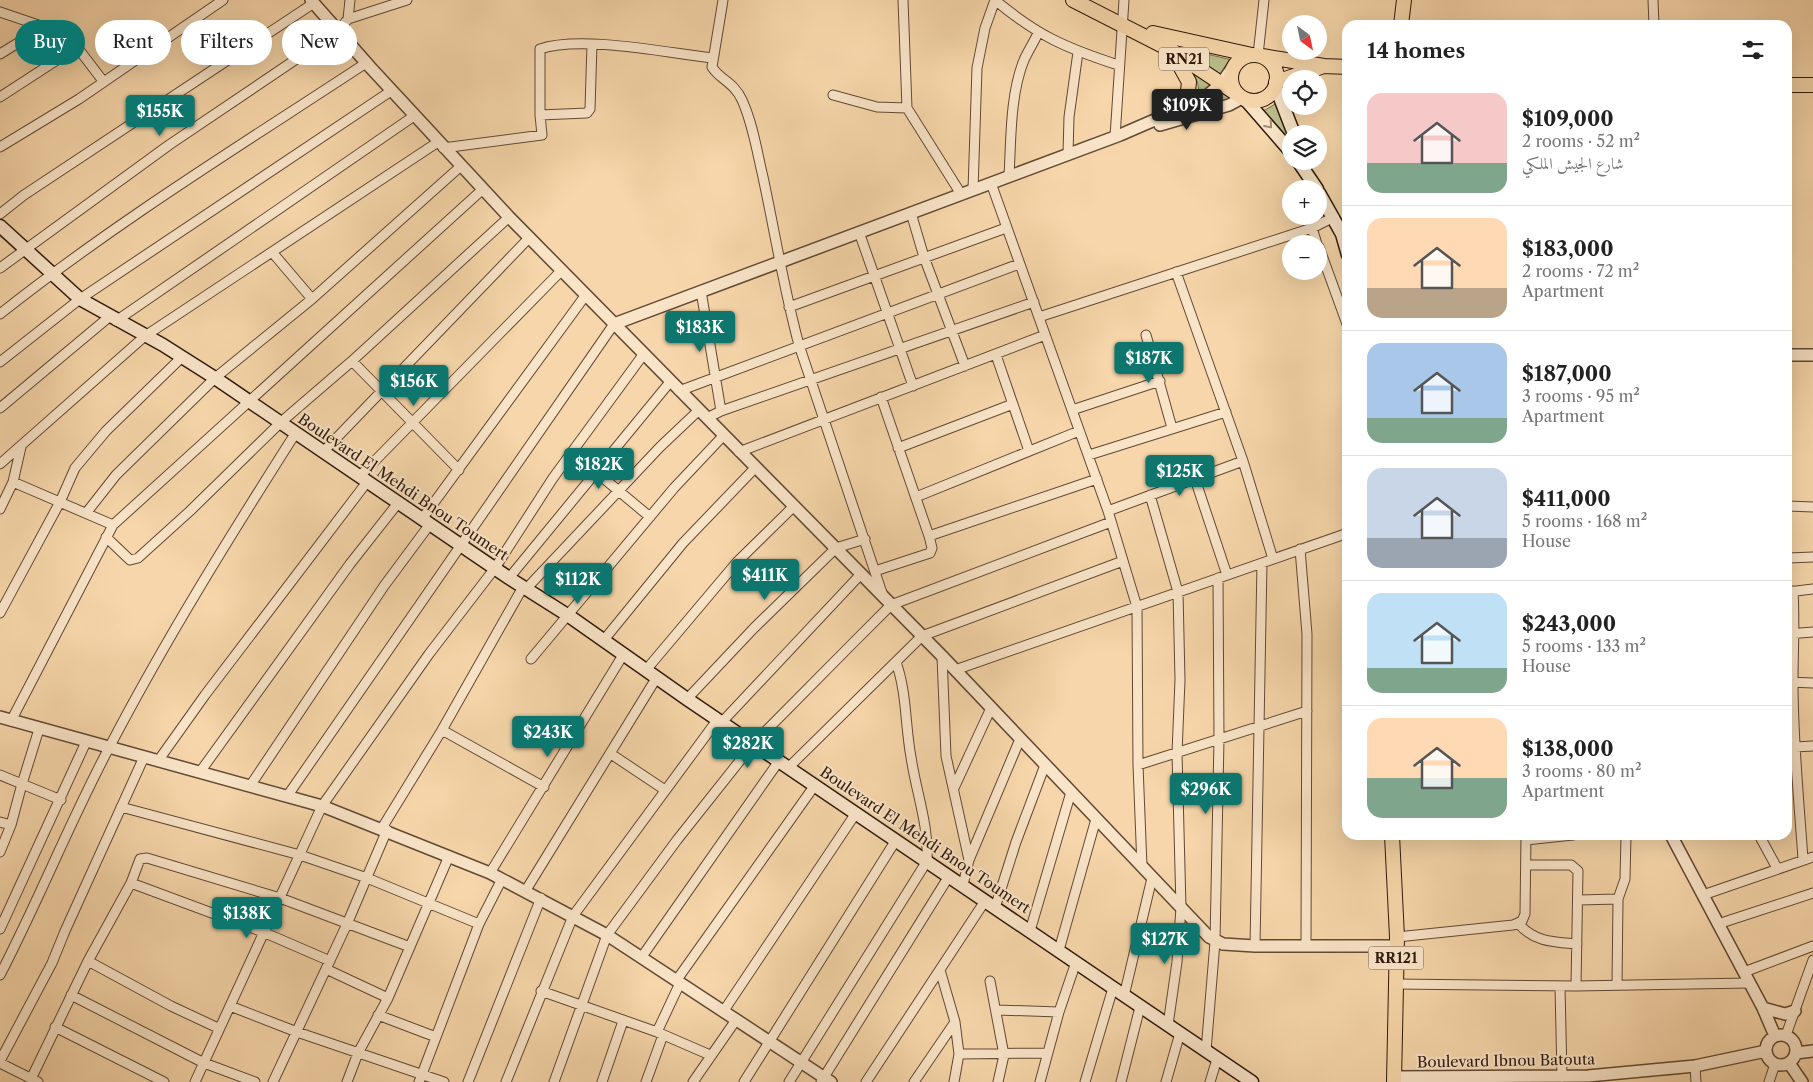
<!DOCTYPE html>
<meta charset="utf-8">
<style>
:root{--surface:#fff;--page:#f6f6f6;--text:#222;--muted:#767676;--line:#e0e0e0;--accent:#0f766e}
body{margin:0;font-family:"Libre Caslon Text",Amiri,serif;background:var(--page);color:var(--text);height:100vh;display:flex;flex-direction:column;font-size:19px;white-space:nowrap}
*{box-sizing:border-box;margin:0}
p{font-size:16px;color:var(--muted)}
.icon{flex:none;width:28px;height:28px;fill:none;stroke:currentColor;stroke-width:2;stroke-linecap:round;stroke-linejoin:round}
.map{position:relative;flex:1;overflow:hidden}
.drawer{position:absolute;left:1342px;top:20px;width:450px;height:820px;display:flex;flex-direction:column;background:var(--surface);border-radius:15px;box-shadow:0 5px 20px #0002}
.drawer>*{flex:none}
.hud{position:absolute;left:15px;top:20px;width:475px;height:45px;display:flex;gap:10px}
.needle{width:32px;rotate:147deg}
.buttons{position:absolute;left:1282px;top:15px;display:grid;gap:10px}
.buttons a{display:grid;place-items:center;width:45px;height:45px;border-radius:50%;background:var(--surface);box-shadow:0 5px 20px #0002;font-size:25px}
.price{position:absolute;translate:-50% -42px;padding:0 11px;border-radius:5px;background:var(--accent);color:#fff;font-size:16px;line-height:32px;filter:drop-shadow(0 1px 2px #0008)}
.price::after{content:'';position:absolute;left:50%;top:30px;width:15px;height:11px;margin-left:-8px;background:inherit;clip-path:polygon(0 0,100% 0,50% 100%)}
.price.on{background:#222;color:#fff}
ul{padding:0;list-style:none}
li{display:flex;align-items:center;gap:15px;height:125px;padding:0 25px}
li+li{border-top:1px solid var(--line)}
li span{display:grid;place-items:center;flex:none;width:140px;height:100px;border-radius:15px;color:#555}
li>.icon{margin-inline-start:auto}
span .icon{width:60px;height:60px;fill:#fffc;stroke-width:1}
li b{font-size:21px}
h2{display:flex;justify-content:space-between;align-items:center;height:60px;padding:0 25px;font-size:21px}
.tag{padding:0 18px;border-radius:22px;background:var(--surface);box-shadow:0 5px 20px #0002;font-size:18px;line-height:45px}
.tag.on{background:var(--accent);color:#fff}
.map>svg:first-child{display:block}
.park{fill:#babe8a;stroke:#746c4b}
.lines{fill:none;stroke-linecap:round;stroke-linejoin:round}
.minor-casing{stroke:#614934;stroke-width:11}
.tertiary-casing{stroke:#614934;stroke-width:14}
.secondary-casing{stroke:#2f1a0c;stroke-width:15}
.primary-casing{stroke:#2f1a0c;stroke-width:16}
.minor{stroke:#f9e4c8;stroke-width:9}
.tertiary{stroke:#f9e4c8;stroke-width:11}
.secondary{stroke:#f9e4c8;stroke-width:12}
.primary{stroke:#f6d6aa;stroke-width:14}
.oneway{stroke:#9e8973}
.labels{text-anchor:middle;stroke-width:4;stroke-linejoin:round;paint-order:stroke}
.shield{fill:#f9e4c8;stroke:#6c5744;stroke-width:1}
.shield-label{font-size:14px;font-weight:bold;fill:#2f1a0c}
.street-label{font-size:15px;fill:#2f1a0c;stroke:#f9e4c8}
</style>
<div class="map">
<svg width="1813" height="1082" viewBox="0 0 1813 1082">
<rect width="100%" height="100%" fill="#f6d6aa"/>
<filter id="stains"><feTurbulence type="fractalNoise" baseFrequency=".004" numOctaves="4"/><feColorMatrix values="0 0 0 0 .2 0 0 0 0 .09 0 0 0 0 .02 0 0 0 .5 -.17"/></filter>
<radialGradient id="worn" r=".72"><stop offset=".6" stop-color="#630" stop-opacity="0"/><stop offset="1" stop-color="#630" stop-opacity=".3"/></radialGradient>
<path class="park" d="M 1169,45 L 1236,61 L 1222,78 L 1208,66 Z
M 1190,69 L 1213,87 L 1197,99 C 1201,87 1197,79 1190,69 Z
M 1222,92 L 1233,101 L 1190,112 Z
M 1279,102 L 1291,144 L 1263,111 Z"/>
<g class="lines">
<defs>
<path id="minor" d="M 723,0 L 712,67 C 719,79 734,82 742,100 C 753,124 757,152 763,177 C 775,233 784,290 799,345 L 882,593
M 903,0 L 907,108 L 961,194
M 995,0 C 1038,36 1066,48 1118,65
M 1653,0 L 1654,25
M 0,12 L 44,27 L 77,47 L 103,81
M 348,19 L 350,0
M 0,54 L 44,27
M 1258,55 L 1264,0
M 833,95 L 877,107 L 907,108
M 0,97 L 77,47
M 540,115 L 587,113 L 590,109 L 592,44
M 1115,137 L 1124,0
M 0,147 L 79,99 L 223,0
M 443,148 L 542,135 L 540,115 L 540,49 C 581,35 668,53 712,58
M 1068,154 L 1069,117 L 1078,52
M 1009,177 C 1011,141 1010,94 1024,60 C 1028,51 1034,42 1038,33
M 991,183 L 1108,511 L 1137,607 L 1138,765 L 1142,867
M 973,190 L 977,68 L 985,28 L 995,0
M 911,213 L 924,257 L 965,366
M 0,214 L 24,195 L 314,3
M 1312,228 L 1317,244
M 859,232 L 913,386
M 1319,247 L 1348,327
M 272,252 L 312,299
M 0,268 L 169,145 L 338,31 L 348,19 L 407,0
M 1176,272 L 1243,461 L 1273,559
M 701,291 L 721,411
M 789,307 L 1006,228
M 0,314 C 116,222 243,144 366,63
M 1039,317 L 1312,228 L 1334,217
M 116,321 L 414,116
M 1146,335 L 1172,428
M 996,355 L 1029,451
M 352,361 L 459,470
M 0,362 L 80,299 L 391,91
M 679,391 L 1019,264
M 881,397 L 929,536 L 1097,479
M 0,408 L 109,317
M 1072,410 L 1160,381
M 707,418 L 721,411 L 1034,302
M 898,448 L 1013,404
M 323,452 L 529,238
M 739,452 L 1045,335
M 1089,455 L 1226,412
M 0,464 L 145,336 L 438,142
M 596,472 L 650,517
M 359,477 L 561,271
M 1195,479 L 1227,575
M 13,482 L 113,525
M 1150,495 L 1178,592 L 1180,680 L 1177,753 L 1181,908 L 1177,962 L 1168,1025
M 916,497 L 1079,431
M 1788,506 L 1813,507
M 0,509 L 13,482 L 21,447
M 1108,511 L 1243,461
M 87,512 L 116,475 L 215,378 L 312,299 L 461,166
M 422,519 L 585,296
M 106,537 L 130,560 L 138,558 L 190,511 L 280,423 L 352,361 L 509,217
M 1300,549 L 1307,634 L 1306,946
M 1788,558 L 1813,557
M 875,571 L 930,553 L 932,548 L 929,536
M 509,578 L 670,382
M 526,589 L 660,447 L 699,410
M 1793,591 C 1795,622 1793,652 1793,683 C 1793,742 1799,801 1803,859
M 1788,592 L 1813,589
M 0,613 L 60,502 L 75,468 L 106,431 L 182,357
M 1788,634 L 1813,632
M 603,641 L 683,543 L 755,468
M 942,656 L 946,756 L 969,860
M 531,659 L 674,488 L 724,435
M 646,670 L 737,562 L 794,506
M 955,670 L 1348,533
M 1788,682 L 1813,683
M 687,699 L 754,628 L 836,548 L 865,539
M 11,721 L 113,525 L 483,189
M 722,722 L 861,574
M 442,730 L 544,787
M 1795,747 L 1813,746
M 611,754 L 665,790
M 158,761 L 205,695 L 367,482
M 1138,765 L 1307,711
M 788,768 L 922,636 L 1123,561
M 200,772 L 350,564 L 398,503
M 0,775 L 22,784 L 39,729
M 250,786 L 384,586 L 430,524
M 954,788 L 991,708
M 288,795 L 614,324
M 121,807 L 300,855 L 367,878 L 479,924
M 0,822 L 11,825
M 382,828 L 442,730 L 523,587
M 1759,835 L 1777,868
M 1526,840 L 1573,835
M 0,852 L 11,825 L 22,784 L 61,800
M 1526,865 L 1571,865 L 1578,871 L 1576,986
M 490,873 L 623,655
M 963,885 L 969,860 L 1020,739
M 526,890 L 657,677
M 1703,895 L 1813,857
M 1579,900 L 1618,899
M 995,908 L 1016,842 L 1045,765
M 1518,923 C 1534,942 1553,942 1577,944
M 1718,924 L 1813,893
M 0,929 L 86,742
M 1030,931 L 1071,792
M 1397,937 L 1513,925 L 1522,921 L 1525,914 L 1526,835
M 1255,946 L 1262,563
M 1059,950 L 1096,819
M 641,958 L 779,761
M 88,961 L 171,1006 L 218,1028
M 330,961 L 263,932 L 131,883 L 140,859 L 147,858 L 280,898 L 410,947
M 326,969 L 388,998
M 1744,972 L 1813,946
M 0,975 C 39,900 70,821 110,746 C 166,639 230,536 295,434
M 676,981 L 815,785
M 990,981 L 1004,1055 L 998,1082
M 1396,984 L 1576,986 L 1749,983
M 1617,985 L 1618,899 L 1625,879 L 1626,835
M 1560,986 L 1562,1077
M 541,991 L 657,1032 L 710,1055
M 71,995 L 204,1063 L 255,1082
M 1124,996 L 1152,878
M 230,1006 L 297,1032 L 444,1082
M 997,1010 L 1059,1012
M 723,1012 L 856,813
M 378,1015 L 436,1037
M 55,1027 L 164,1082
M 657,1032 L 680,983
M 1786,1035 L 1813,960
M 1206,1051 L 1215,942 L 1219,739 L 1218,578
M 959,1054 L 1048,1053
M 0,1061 L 52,963 L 65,931 L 144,757
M 0,1063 L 38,1082
M 1695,1066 L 1696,1082
M 31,1079 L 88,961 L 131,883
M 195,1082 L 322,806 L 429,654 L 495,568 L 553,478 L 643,355
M 273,1082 L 347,924 L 387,830
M 347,1082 L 358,1053 L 388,998 L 449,856
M 419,1082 L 479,924 L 502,879
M 468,1082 L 541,898
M 506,1082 L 573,916 L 718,719
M 554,1082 L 607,935 L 677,840 L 754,743 L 852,644 L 891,605 L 1111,522
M 602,1082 L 623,1021
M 646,1082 L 663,1035
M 693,1082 L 736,1020
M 744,1082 L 896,840
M 789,1082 L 927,861 C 929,825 916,792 911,757 C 905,725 907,693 896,662
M 821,1082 L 949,876
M 866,1082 L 985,901
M 914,1082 L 955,1022 L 940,970
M 954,1082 L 959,1054 L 955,1022
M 1040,1082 L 1059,1012 L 1076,962
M 1085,1082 L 1113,988
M 1121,1082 L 1140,1007
M 1166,1082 L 1180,1033
M 1210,1082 L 1217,1059
M 1769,1082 L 1775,1064"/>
<path id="tertiary" d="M 311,0 L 370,67 L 509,217 L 942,656 L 1209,937 L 1223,944 L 1255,946 L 1396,946
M 1160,125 L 1229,105 L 1242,98
M 614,324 L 1120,135 L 1203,99 L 1221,84 L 1232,68
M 1788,355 L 1813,355
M 0,717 L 322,806 L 490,873 L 607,935 L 831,1082
M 1671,835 L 1763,1008 L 1775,1036
M 1763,1008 L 1785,1014 L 1795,1011
M1766 1050a15 15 0 1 1 30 0a15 15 0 1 1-30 0Z
M 1796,1053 L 1813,1051
M 1789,1063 L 1802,1082
M 1395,1077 L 1588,1076 L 1695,1066 L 1766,1051"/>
<path id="secondary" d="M 1275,85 L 1294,134
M 1245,99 L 1291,152
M 1298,161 L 1317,189
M 1319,193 L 1342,234 L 1348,255
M 0,226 L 80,299 L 163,345 L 215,378 L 509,578 L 569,616 L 687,699 L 1252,1082"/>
<path id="primary" d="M 1073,0 L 1171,50 L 1237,94
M 1401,25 L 1404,0
M 1153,33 L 1252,55
M1231 78a23 23 0 1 1 46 0a23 23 0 1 1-46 0Z
M 1174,55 L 1189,82 L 1186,108
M 1262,56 L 1324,66 L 1348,67
M 1276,82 L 1321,67
M 1788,85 L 1813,85
M 1392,835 L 1397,937 L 1394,1082"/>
</defs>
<use href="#minor" class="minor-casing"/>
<use href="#tertiary" class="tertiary-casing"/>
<use href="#secondary" class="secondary-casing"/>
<use href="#primary" class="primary-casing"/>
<use href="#minor" class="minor"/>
<use href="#tertiary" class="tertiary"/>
<use href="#secondary" class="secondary"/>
<use href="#primary" class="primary"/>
</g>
<defs><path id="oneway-chevron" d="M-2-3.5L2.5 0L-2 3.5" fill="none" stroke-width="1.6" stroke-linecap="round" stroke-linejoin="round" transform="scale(1.25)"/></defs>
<use class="oneway" href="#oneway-chevron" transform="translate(1269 125) rotate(49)"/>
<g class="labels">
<g class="shield">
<rect x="1159" y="47.5" width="50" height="23" rx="4"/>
<rect x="1368.5" y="946.5" width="55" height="23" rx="4"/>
</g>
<g class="shield-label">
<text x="1184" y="64">RN21</text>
<text x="1396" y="963">RR121</text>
</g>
<g class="street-label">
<text transform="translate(403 487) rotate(34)" y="5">Boulevard El Mehdi Bnou Toumert</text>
<text transform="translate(925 840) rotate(34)" y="5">Boulevard El Mehdi Bnou Toumert</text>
<text transform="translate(1506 1061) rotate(-1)" y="5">Boulevard Ibnou Batouta</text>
</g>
</g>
<rect width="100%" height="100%" filter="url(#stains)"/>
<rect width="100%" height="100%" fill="url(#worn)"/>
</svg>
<div class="buttons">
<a><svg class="needle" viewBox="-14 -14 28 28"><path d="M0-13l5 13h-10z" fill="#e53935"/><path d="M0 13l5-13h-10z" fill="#767676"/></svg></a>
<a><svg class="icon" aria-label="locate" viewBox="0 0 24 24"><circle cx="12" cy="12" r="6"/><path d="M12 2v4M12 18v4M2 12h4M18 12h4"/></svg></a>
<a><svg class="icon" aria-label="layers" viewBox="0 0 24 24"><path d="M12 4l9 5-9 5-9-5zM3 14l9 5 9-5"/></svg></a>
<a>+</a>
<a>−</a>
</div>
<b class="price on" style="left:1187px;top:131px">$109K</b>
<b class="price" style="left:160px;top:137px">$155K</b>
<b class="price" style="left:700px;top:353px">$183K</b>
<b class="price" style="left:1149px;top:384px">$187K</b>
<b class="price" style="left:414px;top:407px">$156K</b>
<b class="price" style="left:599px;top:490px">$182K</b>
<b class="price" style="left:1180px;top:497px">$125K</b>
<b class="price" style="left:765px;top:601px">$411K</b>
<b class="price" style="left:578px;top:605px">$112K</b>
<b class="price" style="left:548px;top:758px">$243K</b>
<b class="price" style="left:748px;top:769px">$282K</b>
<b class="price" style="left:1206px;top:815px">$296K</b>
<b class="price" style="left:247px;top:939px">$138K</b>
<b class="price" style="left:1165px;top:965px">$127K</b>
<div class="hud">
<a class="tag on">Buy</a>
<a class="tag">Rent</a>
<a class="tag">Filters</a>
<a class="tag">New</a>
</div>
<section class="drawer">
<h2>14 homes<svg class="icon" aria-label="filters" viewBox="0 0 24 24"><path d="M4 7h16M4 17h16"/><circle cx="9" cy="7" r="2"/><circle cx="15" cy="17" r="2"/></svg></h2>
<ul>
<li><span style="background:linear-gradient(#f6c9c9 70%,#7fa58c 0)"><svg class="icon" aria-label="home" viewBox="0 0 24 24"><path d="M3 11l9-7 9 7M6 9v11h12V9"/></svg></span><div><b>$109,000</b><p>2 rooms · 52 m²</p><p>شارع الجيش الملكي</p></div></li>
<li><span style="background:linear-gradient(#ffd9b3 70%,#b9a48a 0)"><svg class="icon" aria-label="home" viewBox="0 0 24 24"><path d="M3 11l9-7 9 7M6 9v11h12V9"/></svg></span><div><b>$183,000</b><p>2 rooms · 72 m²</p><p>Apartment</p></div></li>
<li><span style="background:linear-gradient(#a9c7e8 75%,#7fa58c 0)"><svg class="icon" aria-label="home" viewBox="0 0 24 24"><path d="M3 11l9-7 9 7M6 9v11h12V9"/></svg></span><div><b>$187,000</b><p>3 rooms · 95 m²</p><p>Apartment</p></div></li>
<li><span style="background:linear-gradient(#c9d6e8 70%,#9aa5b1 0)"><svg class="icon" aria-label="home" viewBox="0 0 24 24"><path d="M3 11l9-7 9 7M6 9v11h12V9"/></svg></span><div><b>$411,000</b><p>5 rooms · 168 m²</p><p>House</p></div></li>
<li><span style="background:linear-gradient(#bfe0f5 75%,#7fa58c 0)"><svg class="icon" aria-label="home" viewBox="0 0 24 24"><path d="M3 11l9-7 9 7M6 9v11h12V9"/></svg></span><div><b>$243,000</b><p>5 rooms · 133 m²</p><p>House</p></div></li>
<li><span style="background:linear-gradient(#ffd9b3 60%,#7fa58c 0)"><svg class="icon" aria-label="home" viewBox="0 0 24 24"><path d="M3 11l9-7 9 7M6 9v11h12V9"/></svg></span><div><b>$138,000</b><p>3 rooms · 80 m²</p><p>Apartment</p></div></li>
</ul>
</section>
</div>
